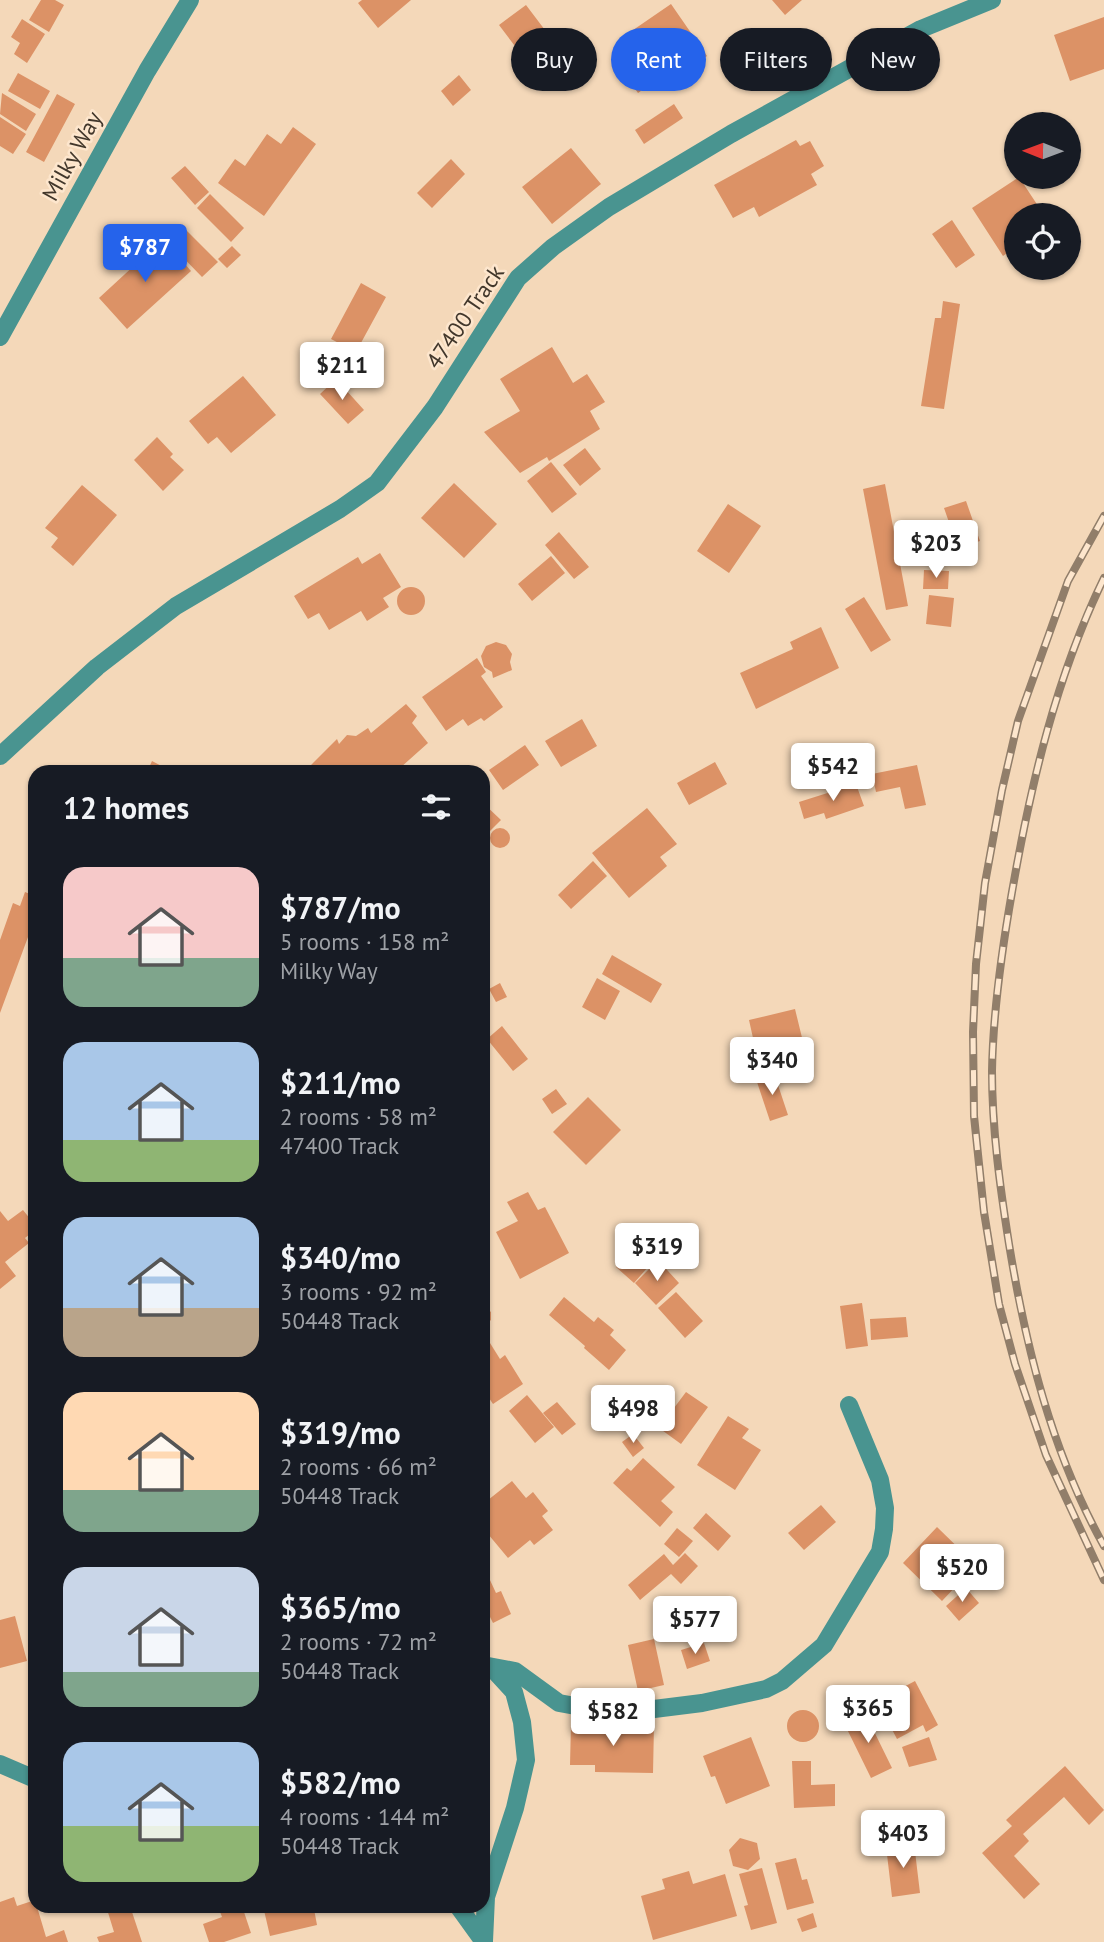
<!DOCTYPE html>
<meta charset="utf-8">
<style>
:root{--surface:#171b24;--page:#242831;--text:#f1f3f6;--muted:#9ea1a6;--accent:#2563eb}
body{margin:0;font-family:"PT Sans",sans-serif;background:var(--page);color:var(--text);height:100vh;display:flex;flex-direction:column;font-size:26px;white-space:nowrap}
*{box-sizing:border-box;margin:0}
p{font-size:23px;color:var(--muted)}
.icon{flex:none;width:38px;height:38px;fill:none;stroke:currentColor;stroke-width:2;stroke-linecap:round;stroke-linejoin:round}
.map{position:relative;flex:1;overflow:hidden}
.side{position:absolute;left:28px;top:765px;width:462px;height:1148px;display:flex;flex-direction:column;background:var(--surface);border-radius:21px;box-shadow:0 2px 5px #0004}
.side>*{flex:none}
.hud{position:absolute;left:511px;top:28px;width:486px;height:63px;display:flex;gap:14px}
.needle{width:46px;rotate:271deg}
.tools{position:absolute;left:1004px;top:112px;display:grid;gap:14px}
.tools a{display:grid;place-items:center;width:77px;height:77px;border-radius:50%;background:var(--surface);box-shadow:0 2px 5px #0004;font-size:35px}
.price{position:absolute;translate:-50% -60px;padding:0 16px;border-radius:7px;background:#fff;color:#222;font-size:23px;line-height:46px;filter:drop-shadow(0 2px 4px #0008)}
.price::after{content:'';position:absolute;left:50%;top:42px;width:21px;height:16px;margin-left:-10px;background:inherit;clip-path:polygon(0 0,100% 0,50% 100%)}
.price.on{background:var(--accent);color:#fff}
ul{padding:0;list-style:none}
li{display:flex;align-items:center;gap:21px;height:175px;padding:0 35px}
li span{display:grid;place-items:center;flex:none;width:196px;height:140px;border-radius:21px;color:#555}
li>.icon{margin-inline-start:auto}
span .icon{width:84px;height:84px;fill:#fffc;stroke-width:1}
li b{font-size:30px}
h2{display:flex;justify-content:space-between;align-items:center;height:84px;padding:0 35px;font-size:30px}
.tag{padding:0 24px;border-radius:32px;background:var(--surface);box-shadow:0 2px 5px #0004;font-size:24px;line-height:63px}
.tag.on{background:var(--accent);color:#fff}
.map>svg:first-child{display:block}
.building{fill:#dc9266}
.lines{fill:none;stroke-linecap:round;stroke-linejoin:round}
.minor{stroke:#499490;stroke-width:18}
.rail-casing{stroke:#917e6a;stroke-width:8}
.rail{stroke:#fde6cd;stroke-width:5;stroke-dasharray:16;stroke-linecap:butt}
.labels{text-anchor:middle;stroke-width:5;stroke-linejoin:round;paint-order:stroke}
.street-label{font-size:23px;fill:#42372b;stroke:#fde6cd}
</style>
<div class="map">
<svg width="1104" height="1942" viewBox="0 0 1104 1942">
<rect width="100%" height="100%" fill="#f4d8b9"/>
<path class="building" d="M 41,0 L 55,0 L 64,5 L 49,32 L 29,20 Z
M 362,0 L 411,0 L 378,28 L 358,3 Z
M 772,0 L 802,0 L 785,15 Z
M 671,4 L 707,56 L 685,72 L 679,64 L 638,93 L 616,61 L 629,52 L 620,39 Z
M 526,5 L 551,38 L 524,58 L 499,25 Z
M 1104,17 L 1104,69 L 1070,81 L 1054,35 Z
M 22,19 L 45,34 L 27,63 L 14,54 L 20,43 L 11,37 Z
M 18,73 L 50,91 L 40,109 L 8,91 Z
M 459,75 L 471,90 L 453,106 L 441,91 Z
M 2,93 L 36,114 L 26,131 L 0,114 Z
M 57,94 L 75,104 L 44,162 L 26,152 Z
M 674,104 L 683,118 L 644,144 L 635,130 Z
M 0,117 L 26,134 L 13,154 L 0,146 Z
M 293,127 L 316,144 L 264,216 L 218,183 L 235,159 L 245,166 L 267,134 L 281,144 Z
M 796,140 L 800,146 L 810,141 L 824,166 L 811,174 L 817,185 L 759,217 L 754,207 L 733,218 L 714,185 Z
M 571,148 L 601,184 L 552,224 L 522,187 Z
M 451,159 L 465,174 L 432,208 L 417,193 Z
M 185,166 L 209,192 L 195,205 L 171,178 Z
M 1019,177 L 1044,215 L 1017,215 L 1017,246 L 1003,256 L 972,208 Z
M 210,194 L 244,228 L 231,242 L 197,208 Z
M 952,220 L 975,255 L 956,268 L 932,234 Z
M 180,224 L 218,262 L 202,277 L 165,239 Z
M 163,239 L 191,271 L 127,329 L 99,298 Z
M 232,246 L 241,255 L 227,268 L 218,259 Z
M 361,283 L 386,297 L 356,352 L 331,339 Z
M 943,301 L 960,304 L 944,409 L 921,406 L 935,318 L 941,318 Z
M 552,347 L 573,383 L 587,374 L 605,402 L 590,411 L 600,429 L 549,461 L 547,457 L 520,473 L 484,432 L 520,411 L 500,379 Z
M 243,376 L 276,415 L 231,453 L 217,437 L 208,444 L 189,421 Z
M 336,379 L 364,410 L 348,424 L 320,394 Z
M 157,437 L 173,454 L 170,457 L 184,470 L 163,491 L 134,460 Z
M 585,448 L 601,469 L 580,486 L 563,465 Z
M 551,462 L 577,494 L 552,513 L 527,481 Z
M 454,483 L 497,524 L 464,558 L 421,518 Z
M 885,484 L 908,606 L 886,610 L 863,489 Z
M 82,485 L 117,515 L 73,566 L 51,547 L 58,538 L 45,528 Z
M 966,501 L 980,541 L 958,548 L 944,508 Z
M 728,504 L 761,526 L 729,573 L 697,551 Z
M 559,532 L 589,567 L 574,579 L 545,545 Z
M 380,553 L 401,587 L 383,598 L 389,607 L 367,621 L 361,611 L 329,630 L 319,613 L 308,619 L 294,596 L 358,557 L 362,564 Z
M 551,556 L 565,573 L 532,601 L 518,584 Z
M 924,570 L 949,571 L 948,589 L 923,589 Z
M397 601a14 14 0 1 1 28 0a14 14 0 1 1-28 0Z
M 929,595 L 954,598 L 951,627 L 926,624 Z
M 864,597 L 891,640 L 871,652 L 845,609 Z
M 821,627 L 839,668 L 756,709 L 740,673 L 793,649 L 790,642 Z
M 496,642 L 506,645 L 512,654 L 510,662 L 512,670 L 493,678 L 492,672 L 484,667 L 481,656 L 486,646 Z
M 477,658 L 486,672 L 481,676 L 503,707 L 484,721 L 481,718 L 468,726 L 463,719 L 446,731 L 422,697 Z
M 406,704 L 417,716 L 412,723 L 428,743 L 400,768 L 403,772 L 304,772 L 337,739 L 339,744 L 347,735 L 356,736 L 368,728 L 371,733 Z
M 582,719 L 597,746 L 561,767 L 545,741 Z
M 525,745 L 539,765 L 503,790 L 489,770 Z
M 152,761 L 173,772 L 147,772 Z
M 715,762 L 727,784 L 689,805 L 677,783 Z
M 917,765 L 926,805 L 905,809 L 900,787 L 876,792 L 872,774 Z
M 856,784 L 864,806 L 826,819 L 824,813 L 804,819 L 799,802 Z
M 483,803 L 501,820 L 484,837 L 489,842 L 483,848 Z
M 647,808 L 677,844 L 660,857 L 667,866 L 629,898 L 592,853 Z
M490 838a10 10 0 1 1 20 0a10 10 0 1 1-20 0Z
M 593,861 L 607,876 L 571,909 L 558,895 Z
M 25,892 L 35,896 L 35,918 L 0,1013 L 0,940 L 13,903 L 20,906 Z
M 612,955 L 662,984 L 651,1003 L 602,974 Z
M 597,978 L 620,991 L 605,1020 L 582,1007 Z
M 500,983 L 507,997 L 496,1002 L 489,989 Z
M 795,1009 L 806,1054 L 759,1065 L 749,1020 Z
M 502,1026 L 528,1059 L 513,1071 L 487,1039 Z
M 774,1073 L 788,1115 L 770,1121 L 756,1079 Z
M 556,1089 L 567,1104 L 552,1114 L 542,1099 Z
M 588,1097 L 621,1130 L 586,1165 L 553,1132 Z
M 528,1192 L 538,1210 L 545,1207 L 569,1253 L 520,1279 L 496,1232 L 518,1221 L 507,1202 Z
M 23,1210 L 35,1225 L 35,1230 L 25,1238 L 29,1243 L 5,1262 L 16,1276 L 0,1289 L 0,1211 L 8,1221 Z
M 637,1243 L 655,1259 L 634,1283 L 616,1267 Z
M 658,1260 L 679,1283 L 656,1305 L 635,1283 Z
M 676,1292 L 703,1321 L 685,1338 L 658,1308 Z
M 564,1297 L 594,1322 L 598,1317 L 614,1330 L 610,1335 L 626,1350 L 609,1370 L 584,1348 L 585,1346 L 549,1315 Z
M 862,1303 L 868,1346 L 846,1349 L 840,1306 Z
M 483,1305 L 491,1312 L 491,1320 L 483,1327 Z
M 906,1317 L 908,1337 L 871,1340 L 870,1319 Z
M 490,1343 L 500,1359 L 505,1355 L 523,1384 L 493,1404 L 489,1398 L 483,1402 L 483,1348 Z
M 686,1392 L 708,1407 L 681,1444 L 659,1428 Z
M 527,1395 L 554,1427 L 535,1443 L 509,1411 Z
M 557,1402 L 576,1424 L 562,1435 L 543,1413 Z
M 728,1416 L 749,1429 L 742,1438 L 761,1450 L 735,1490 L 697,1465 Z
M 633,1434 L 644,1448 L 633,1457 L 622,1442 Z
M 643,1458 L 675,1487 L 661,1501 L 673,1512 L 660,1527 L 613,1483 L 627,1468 L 631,1471 Z
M 512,1481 L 526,1498 L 533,1492 L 548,1511 L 542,1516 L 553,1530 L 534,1545 L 530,1540 L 508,1558 L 483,1528 L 483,1504 Z
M 821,1505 L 836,1522 L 804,1550 L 788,1533 Z
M 706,1513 L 731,1536 L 718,1551 L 693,1528 Z
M 937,1527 L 976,1565 L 942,1601 L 903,1563 Z
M 677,1528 L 693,1541 L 679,1557 L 664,1544 Z
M 685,1553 L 698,1566 L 681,1584 L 671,1574 L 640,1600 L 628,1585 L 664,1554 L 673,1565 Z
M 483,1565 L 496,1593 L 501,1591 L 511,1614 L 493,1623 L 483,1603 Z
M 966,1588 L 979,1603 L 959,1621 L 946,1606 Z
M 15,1616 L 27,1661 L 0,1668 L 0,1620 Z
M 654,1639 L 664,1685 L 638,1691 L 628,1645 Z
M 704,1643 L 710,1661 L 687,1669 L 681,1650 Z
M 915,1681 L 938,1725 L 926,1732 L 923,1725 L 897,1739 L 877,1701 Z
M787 1726a16 16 0 1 1 32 0a16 16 0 1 1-32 0Z
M 865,1713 L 892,1768 L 871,1778 L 844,1723 Z
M 571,1724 L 654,1725 L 653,1773 L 595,1772 L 595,1765 L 570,1765 Z
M 751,1737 L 770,1786 L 726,1804 L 715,1776 L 711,1777 L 703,1756 Z
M 929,1737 L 937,1760 L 909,1767 L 902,1747 Z
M 792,1761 L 811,1761 L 811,1785 L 835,1784 L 835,1806 L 794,1808 Z
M 1065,1766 L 1104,1810 L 1089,1825 L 1064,1797 L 1023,1834 L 1029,1841 L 1014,1856 L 1040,1884 L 1024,1899 L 982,1853 L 1012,1826 L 1006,1820 Z
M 740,1838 L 757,1843 L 760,1859 L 748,1870 L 733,1866 L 729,1850 Z
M 914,1843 L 920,1893 L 892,1897 L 886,1846 Z
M 796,1858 L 802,1880 L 807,1879 L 814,1903 L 787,1910 L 775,1863 Z
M 762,1868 L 777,1923 L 751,1930 L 744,1906 L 748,1905 L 739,1874 Z
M 689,1871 L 693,1884 L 725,1874 L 737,1916 L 653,1940 L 641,1896 L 665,1889 L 662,1879 Z
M 14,1897 L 17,1906 L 35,1900 L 46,1937 L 64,1930 L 68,1942 L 0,1942 L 0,1902 Z
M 106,1906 L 130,1906 L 142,1942 L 99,1942 L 97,1937 L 114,1932 Z
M 218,1906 L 242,1906 L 251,1933 L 224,1942 L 209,1942 L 203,1924 L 222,1917 Z
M 263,1906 L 322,1906 L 323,1907 L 314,1909 L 317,1925 L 270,1936 Z
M 813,1913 L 817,1927 L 802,1932 L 797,1919 Z"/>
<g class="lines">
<path class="minor" d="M 0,337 L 147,71 L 190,0
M 0,756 L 97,667 L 176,606 L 340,509 L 377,483 L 435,407 L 518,278 L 553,247 L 609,207 L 731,134 L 921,29 L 992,0
M 483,1665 L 515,1671 L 559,1703 L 581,1707 L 638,1711 L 702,1703 L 766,1689 L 782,1681 L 824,1645 L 880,1552 L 884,1529 L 885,1508 L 880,1480 L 849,1405
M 0,1764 L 35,1779
M 458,1906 L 484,1942
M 484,1941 L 486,1897 L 515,1808 L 526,1760 L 522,1722 L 514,1692 L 491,1667"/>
<defs>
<path id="rail" d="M 1104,516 L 1068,581 L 1018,721 L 1002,790 L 985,883 L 976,964 L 973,1032 L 974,1116 L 984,1212 L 999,1304 L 1015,1364 L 1046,1455 L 1104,1580
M 1104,578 C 1056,677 1031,783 1012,892 C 1002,949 993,1012 992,1071 C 992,1129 1000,1187 1009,1244 C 1026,1348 1052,1453 1104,1546"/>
</defs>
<use href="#rail" class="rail-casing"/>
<use href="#rail" class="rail"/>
</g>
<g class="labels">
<g class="street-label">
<text transform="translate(72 156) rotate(-61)" y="8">Milky Way</text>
<text transform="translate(465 317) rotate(-56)" y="8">47400 Track</text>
</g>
</g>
</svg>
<div class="tools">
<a><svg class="needle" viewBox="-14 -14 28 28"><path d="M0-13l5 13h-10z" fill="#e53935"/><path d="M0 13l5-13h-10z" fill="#9ea1a6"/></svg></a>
<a><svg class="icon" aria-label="locate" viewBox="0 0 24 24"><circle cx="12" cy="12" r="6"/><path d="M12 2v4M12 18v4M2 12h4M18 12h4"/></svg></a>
</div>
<b class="price on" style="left:145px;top:284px">$787</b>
<b class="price" style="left:342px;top:402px">$211</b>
<b class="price" style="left:936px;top:580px">$203</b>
<b class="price" style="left:833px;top:803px">$542</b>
<b class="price" style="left:772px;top:1097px">$340</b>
<b class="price" style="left:657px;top:1283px">$319</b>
<b class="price" style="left:633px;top:1445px">$498</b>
<b class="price" style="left:962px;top:1604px">$520</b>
<b class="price" style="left:695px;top:1656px">$577</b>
<b class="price" style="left:868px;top:1745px">$365</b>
<b class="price" style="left:613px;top:1748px">$582</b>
<b class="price" style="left:903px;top:1870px">$403</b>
<div class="hud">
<a class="tag">Buy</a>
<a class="tag on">Rent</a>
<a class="tag">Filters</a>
<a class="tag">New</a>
</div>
<section class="side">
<h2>12 homes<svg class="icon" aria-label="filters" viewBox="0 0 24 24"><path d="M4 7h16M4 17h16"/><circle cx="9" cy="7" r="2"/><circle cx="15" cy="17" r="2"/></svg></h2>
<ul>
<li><span style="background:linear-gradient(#f6c9c9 65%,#7fa58c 0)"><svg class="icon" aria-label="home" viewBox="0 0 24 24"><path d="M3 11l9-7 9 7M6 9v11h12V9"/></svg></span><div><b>$787/mo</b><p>5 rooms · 158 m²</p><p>Milky Way</p></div></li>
<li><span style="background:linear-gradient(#a9c7e8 70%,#8fb573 0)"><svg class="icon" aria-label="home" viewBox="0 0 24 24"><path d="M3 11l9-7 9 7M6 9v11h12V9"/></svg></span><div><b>$211/mo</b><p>2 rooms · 58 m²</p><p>47400 Track</p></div></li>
<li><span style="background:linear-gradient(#a9c7e8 65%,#b9a48a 0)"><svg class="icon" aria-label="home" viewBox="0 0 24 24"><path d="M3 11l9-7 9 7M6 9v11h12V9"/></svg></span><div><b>$340/mo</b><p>3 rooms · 92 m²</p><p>50448 Track</p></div></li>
<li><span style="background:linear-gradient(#ffd9b3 70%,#7fa58c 0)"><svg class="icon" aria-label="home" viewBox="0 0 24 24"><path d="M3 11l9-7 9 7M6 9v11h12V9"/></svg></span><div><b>$319/mo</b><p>2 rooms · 66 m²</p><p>50448 Track</p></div></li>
<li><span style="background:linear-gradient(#c9d6e8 75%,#7fa58c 0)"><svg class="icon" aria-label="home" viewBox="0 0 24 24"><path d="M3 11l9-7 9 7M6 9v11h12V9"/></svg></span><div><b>$365/mo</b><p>2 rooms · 72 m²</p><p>50448 Track</p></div></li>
<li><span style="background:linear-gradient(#a9c7e8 60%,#8fb573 0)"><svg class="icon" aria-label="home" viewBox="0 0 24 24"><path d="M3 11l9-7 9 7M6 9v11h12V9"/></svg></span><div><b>$582/mo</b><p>4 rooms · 144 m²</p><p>50448 Track</p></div></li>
</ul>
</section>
</div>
